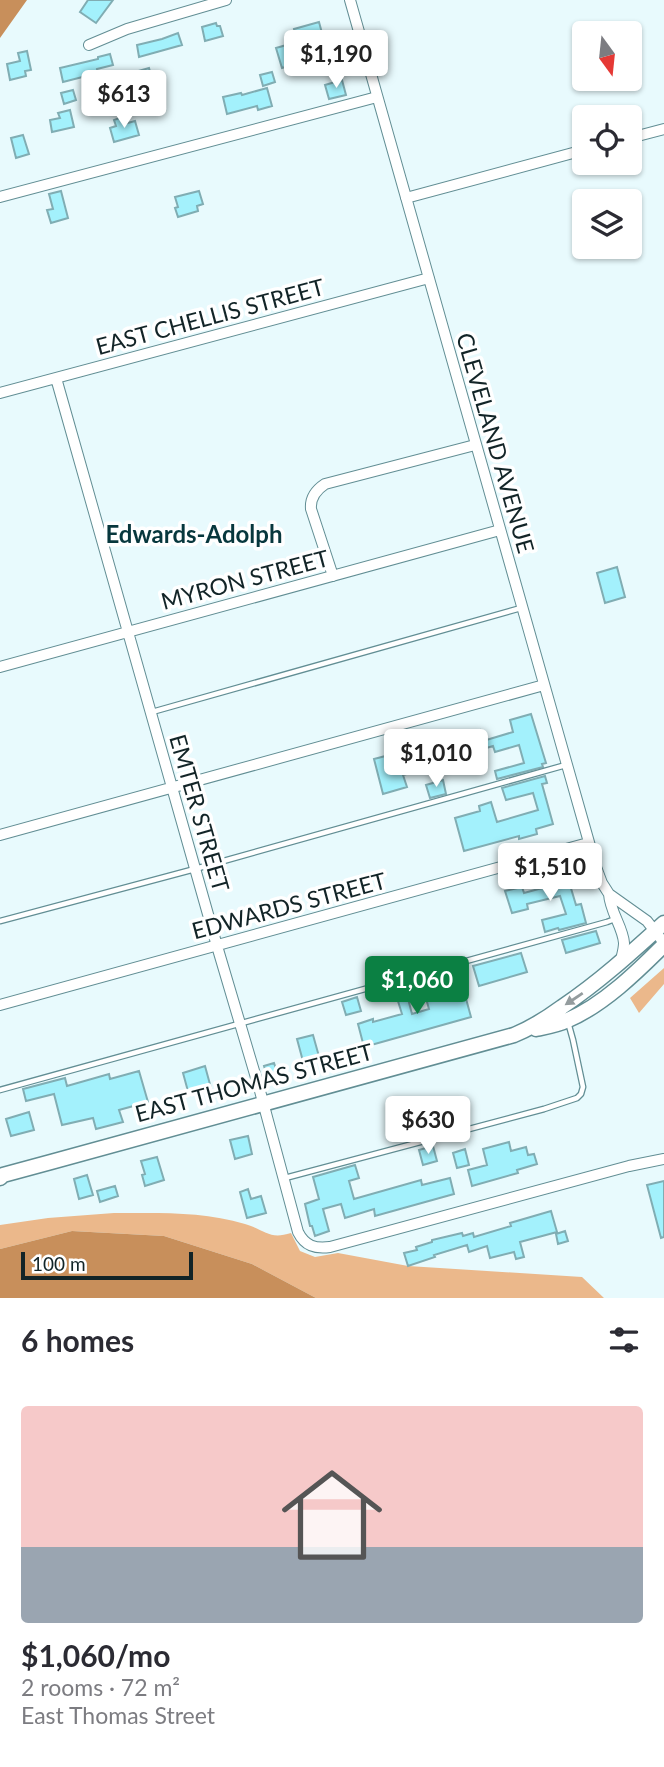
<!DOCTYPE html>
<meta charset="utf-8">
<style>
:root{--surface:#fff;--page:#f2f2f3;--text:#2b2b33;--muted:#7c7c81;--accent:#0b8043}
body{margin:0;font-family:Lato,sans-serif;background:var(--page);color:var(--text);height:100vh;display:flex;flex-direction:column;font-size:26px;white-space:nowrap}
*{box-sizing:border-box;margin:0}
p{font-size:23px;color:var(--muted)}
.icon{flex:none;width:38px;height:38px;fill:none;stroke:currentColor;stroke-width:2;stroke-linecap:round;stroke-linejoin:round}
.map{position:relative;height:1298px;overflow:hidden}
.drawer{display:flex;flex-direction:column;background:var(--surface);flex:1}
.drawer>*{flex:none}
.needle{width:46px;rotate:165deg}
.fabs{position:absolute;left:572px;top:21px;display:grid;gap:14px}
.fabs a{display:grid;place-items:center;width:70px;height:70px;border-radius:7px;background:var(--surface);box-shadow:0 2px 5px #0004;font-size:35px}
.scale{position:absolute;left:21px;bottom:18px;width:172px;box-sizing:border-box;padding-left:7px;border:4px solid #122427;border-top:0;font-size:19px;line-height:24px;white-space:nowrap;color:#122427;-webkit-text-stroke:5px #fff;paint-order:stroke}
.price{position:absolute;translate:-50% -60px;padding:0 16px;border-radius:7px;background:#fff;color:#222;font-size:23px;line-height:46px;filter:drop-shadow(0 2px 4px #0008)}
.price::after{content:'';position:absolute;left:50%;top:42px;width:21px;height:16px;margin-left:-10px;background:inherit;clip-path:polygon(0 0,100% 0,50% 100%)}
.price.selected{background:var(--accent);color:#fff}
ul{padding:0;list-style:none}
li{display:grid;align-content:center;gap:14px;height:371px;padding:0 21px}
li span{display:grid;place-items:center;height:217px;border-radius:7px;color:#555}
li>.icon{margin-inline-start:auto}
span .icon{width:126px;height:126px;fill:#fffc;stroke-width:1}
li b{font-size:30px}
h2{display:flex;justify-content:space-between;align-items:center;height:84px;padding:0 21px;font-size:30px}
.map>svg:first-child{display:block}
.green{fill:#ebb88b}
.water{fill:#c88f5b}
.building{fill:#a3f1fc;stroke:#80adb3;stroke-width:2}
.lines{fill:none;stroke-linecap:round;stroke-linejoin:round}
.service-casing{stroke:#628e94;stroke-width:7}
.minor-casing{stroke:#628e94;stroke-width:12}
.secondary-casing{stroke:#628e94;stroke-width:17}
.service{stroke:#fff;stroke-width:4.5}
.minor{stroke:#fff;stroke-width:10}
.secondary{stroke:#fff;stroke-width:14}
.oneway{fill:#949c9e}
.labels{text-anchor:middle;stroke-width:7;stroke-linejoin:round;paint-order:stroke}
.street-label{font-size:23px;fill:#122427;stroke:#fff}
.neighbourhood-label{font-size:24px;font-weight:bold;fill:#07373d;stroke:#fff}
</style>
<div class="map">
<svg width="664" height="1298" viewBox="0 0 664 1298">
<rect width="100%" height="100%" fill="#e8fafd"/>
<path class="green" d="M 664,968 L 664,984 L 639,1013 L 630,998 Z
M 114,1213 C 158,1213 203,1211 245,1224 C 265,1230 269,1240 291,1233 L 300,1251 L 315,1257 L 338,1253 L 408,1266 L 582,1277 L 604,1298 L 316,1298 L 252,1264 L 164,1236 L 72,1231 L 0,1249 L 0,1225 L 48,1218 Z"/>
<path class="water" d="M 0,0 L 27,0 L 0,38 Z
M 72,1231 L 164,1236 L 252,1264 L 316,1298 L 0,1298 L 0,1249 Z"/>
<path class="building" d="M 88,0 L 113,0 L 96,23 L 80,12 Z
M 319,22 L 322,33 L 312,36 L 313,39 L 298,44 L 294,29 Z
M 216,23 L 217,26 L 220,26 L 223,36 L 205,41 L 202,27 Z
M 178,33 L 182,45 L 139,57 L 137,45 L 162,39 Z
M 290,44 L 296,64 L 282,68 L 276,48 Z
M 27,51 L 31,70 L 25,71 L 26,76 L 10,80 L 7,64 L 20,61 L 18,53 Z
M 110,54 L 113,65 L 97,69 L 98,73 L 63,82 L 60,68 L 98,59 L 98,57 Z
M 149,68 L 157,97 L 140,102 L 138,94 L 127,97 L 121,76 Z
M 272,72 L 275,82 L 263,86 L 260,75 Z
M 342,80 L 346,95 L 329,99 L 325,85 Z
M 267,88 L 272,106 L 258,110 L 257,106 L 227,114 L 223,97 L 241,93 L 242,95 Z
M 73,90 L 76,100 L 64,104 L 61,93 Z
M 70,110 L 74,127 L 52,132 L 50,120 L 60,118 L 58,113 Z
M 122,117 L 124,124 L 135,121 L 139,135 L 114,142 L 110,128 L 116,126 L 114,120 Z
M 23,135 L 29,154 L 16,158 L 11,138 Z
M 61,191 L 68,218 L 51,223 L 47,210 L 53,209 L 49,194 Z
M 199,191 L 203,204 L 197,206 L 198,211 L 178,217 L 175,208 L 178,207 L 175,197 Z
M 617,567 L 625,597 L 605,603 L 597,573 Z
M 531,714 L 546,763 L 542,764 L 543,767 L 497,779 L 495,771 L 524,763 L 519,745 L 495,752 L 493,746 L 466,754 L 464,747 L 454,750 L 451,738 L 480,730 L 483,741 L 513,732 L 510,720 Z
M 423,748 L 428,768 L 403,775 L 407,787 L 383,794 L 374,759 L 397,753 L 398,755 Z
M 545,776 L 547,783 L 542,784 L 553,824 L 536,829 L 537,834 L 519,839 L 519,836 L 464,851 L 455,818 L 480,811 L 479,806 L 491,802 L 497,822 L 538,810 L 533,793 L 506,800 L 502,788 Z
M 443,780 L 446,794 L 430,798 L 426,785 Z
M 567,875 L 576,905 L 581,904 L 586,923 L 559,930 L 558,928 L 545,932 L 542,920 L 566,914 L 560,896 L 527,904 L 528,909 L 512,913 L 505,891 L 522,887 L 524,893 L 553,885 L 551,879 Z
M 596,931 L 600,943 L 566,953 L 562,940 Z
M 521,953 L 527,972 L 479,986 L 473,966 Z
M 434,981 L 435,988 L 449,984 L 453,999 L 465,995 L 471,1017 L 364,1047 L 358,1024 L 373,1019 L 373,1022 L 402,1014 L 397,998 L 407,995 L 412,1014 L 429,1009 L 422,984 Z
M 357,997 L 361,1011 L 346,1015 L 342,1002 Z
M 313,1035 L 320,1060 L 304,1065 L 297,1039 Z
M 274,1063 L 280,1080 L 269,1083 L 264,1066 Z
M 205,1066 L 211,1088 L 189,1095 L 183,1073 Z
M 139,1071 L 148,1102 L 119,1110 L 123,1122 L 96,1129 L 93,1118 L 62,1125 L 54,1094 L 26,1101 L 23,1089 L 65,1078 L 67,1086 L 109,1074 L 110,1079 Z
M 29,1112 L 34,1130 L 11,1136 L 6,1119 Z
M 248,1136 L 252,1154 L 235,1159 L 230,1140 Z
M 509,1142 L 511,1151 L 526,1147 L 528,1155 L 534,1154 L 537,1164 L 517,1170 L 518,1173 L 472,1186 L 468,1170 L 487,1165 L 483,1149 Z
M 433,1146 L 437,1161 L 423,1165 L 419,1150 Z
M 465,1149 L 469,1165 L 457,1168 L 453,1153 Z
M 157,1157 L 164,1180 L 145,1186 L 142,1175 L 145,1174 L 141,1161 Z
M 355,1165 L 359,1178 L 349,1181 L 354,1199 L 421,1180 L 422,1185 L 450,1178 L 454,1194 L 375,1216 L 374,1209 L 345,1218 L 341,1204 L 323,1209 L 329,1231 L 315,1236 L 312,1226 L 310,1226 L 305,1204 L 319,1199 L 313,1177 Z
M 87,1175 L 93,1195 L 79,1199 L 74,1179 Z
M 664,1181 L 664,1237 L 661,1238 L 647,1185 Z
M 115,1186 L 118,1196 L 100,1202 L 97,1191 Z
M 248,1189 L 251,1199 L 261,1196 L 266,1213 L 247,1218 L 240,1192 Z
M 551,1211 L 557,1232 L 520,1242 L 524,1257 L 516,1259 L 514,1252 L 490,1258 L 487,1246 L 469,1252 L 467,1245 L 434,1255 L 435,1257 L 408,1266 L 404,1253 L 417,1250 L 416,1247 L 432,1242 L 432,1240 L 462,1233 L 463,1236 L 473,1233 L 474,1237 L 511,1226 L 510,1223 Z
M 565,1231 L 568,1241 L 558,1244 L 556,1234 Z"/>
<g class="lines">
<defs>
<path id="service" d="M 152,712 L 521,608
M 0,921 L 195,869 L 566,765
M 0,1090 L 607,922 L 615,919
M 285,1178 L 544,1109 L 577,1098 L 581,1094 L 583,1087 L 573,1040 L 568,1022"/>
<path id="minor" d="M 350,0 L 596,867 L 602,883 L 609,894 L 647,921 L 664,943
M 89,45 L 127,29 L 226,0
M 630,138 L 664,129
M 0,197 L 377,97
M 406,198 L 584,150
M 56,378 L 217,946 L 260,1091 L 298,1232 C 305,1246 315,1249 330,1247 L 629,1166 L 664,1159
M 0,393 L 429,278
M 333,576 L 311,509 C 310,498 316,490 325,484 L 475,445
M 0,667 L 500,530
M 0,835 L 544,685
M 609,894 C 610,912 623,927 624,943 C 624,949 622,955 621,960
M 0,1005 L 588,843"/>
<path id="secondary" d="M 536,1029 C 546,1027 558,1025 568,1020 C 603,1005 637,972 664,945
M 0,1178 L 3,1175 L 51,1162 L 514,1035 C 531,1028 547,1018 562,1007 C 599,982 631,953 664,923"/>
</defs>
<use href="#service" class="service-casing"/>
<use href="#minor" class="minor-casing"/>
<use href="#secondary" class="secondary-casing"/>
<use href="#service" class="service"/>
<use href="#minor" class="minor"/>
<use href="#secondary" class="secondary"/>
</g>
<defs><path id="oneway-solid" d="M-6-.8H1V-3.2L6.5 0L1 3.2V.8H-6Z" transform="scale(1.75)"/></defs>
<use class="oneway" href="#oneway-solid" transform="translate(574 999) rotate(146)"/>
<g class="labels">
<g class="street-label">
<text transform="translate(210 317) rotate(-15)" y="8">EAST CHELLIS STREET</text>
<text transform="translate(495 443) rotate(74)" y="8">CLEVELAND AVENUE</text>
<text transform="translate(245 580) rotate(-15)" y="8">MYRON STREET</text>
<text transform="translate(199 813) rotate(74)" y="8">EMTER STREET</text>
<text transform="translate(289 906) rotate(-15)" y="8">EDWARDS STREET</text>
<text transform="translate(254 1083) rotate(-15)" y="8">EAST THOMAS STREET</text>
</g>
<g class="neighbourhood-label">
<text x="194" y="543">Edwards-Adolph</text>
</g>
</g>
</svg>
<div class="fabs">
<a><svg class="needle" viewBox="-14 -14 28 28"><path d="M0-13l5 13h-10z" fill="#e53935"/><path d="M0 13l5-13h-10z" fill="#7c7c81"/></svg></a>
<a><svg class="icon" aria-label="locate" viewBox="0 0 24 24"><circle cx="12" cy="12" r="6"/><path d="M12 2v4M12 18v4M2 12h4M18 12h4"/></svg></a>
<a><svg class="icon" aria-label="layers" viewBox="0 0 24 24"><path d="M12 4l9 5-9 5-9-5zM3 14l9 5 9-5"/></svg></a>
</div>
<div class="scale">100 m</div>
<b class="price" style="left:336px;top:90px">$1,190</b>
<b class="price" style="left:124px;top:130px">$613</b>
<b class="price" style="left:436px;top:789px">$1,010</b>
<b class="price" style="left:550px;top:903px">$1,510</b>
<b class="price selected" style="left:417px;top:1016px">$1,060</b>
<b class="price" style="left:428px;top:1156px">$630</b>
</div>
<section class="drawer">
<h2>6 homes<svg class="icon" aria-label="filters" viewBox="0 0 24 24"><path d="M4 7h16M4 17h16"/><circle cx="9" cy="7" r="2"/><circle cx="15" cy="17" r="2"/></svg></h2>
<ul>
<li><span style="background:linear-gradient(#f6c9c9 65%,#9aa5b1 0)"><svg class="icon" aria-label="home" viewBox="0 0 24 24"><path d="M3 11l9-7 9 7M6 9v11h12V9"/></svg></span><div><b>$1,060/mo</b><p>2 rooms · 72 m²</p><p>East Thomas Street</p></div></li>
</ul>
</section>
